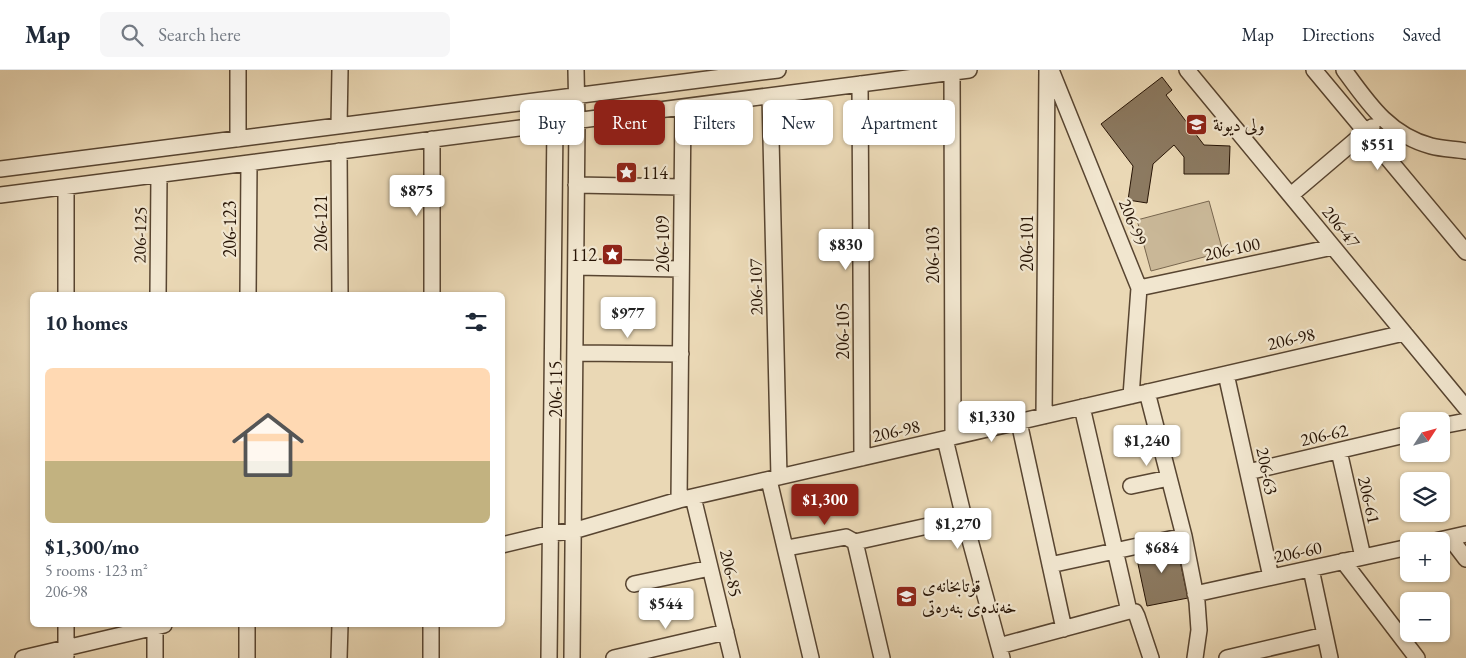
<!DOCTYPE html>
<meta charset="utf-8">
<style>
:root{--surface:#fff;--page:#f6f6f7;--text:#1f2937;--muted:#747a83;--line:#e0e1e3;--accent:#8f2418}
body{margin:0;font-family:"EB Garamond",Amiri,serif;background:var(--page);color:var(--text);height:100vh;display:flex;flex-direction:column;font-size:19px;white-space:nowrap}
*{box-sizing:border-box;margin:0}
p{font-size:16px;color:var(--muted)}
.icon{flex:none;width:28px;height:28px;fill:none;stroke:currentColor;stroke-width:2;stroke-linecap:round;stroke-linejoin:round}
.map{position:relative;flex:1;overflow:hidden}
.details{position:absolute;left:30px;top:222px;width:475px;height:335px;display:flex;flex-direction:column;background:var(--surface);border-radius:8px;box-shadow:0 1px 4px #0004}
.details>*{flex:none}
.hud{position:absolute;left:520px;top:30px;width:475px;height:45px;display:flex;gap:10px}
.needle{width:32px;rotate:54deg}
.buttons{position:absolute;left:1400px;top:342px;display:grid;gap:10px}
.buttons a{display:grid;place-items:center;width:50px;height:50px;border-radius:8px;background:var(--surface);box-shadow:0 1px 4px #0004;font-size:25px}
.price{position:absolute;translate:-50% -42px;padding:0 11px;border-radius:5px;background:#fff;color:#222;font-size:16px;line-height:32px;filter:drop-shadow(0 1px 2px #0008)}
.price::after{content:'';position:absolute;left:50%;top:30px;width:15px;height:11px;margin-left:-8px;background:inherit;clip-path:polygon(0 0,100% 0,50% 100%)}
.price.on{background:var(--accent);color:#fff}
ul{padding:0;list-style:none}
li{display:grid;align-content:center;gap:10px;height:265px;padding:0 15px}
li span{display:grid;place-items:center;height:155px;border-radius:8px;color:#555}
li>.icon{margin-inline-start:auto}
span .icon{width:90px;height:90px;fill:#fffc;stroke-width:1}
li b{font-size:21px}
h2{display:flex;justify-content:space-between;align-items:center;height:60px;padding:0 15px;font-size:21px}
.tag{padding:0 18px;border-radius:8px;background:var(--surface);box-shadow:0 1px 4px #0004;font-size:18px;line-height:45px}
.tag.on{background:var(--accent);color:#fff}
header{display:flex;align-items:center;gap:30px;box-sizing:border-box;height:70px;padding:0 25px;background:var(--surface);border-bottom:1px solid var(--line)}
header strong{font-size:24px}
nav{display:flex;gap:28px;margin-inline-start:auto;font-size:18px}
.search{width:350px;height:45px;background:var(--page);display:flex;align-items:center;gap:12px;box-sizing:border-box;padding:0 18px;border-radius:8px;color:var(--muted);font-size:19px}
.map>svg:first-child{display:block}
.pitch{fill:#c9b797;stroke:#78664e}
.building{fill:#8c7a61;stroke:#271405}
.lines{fill:none;stroke-linecap:round;stroke-linejoin:round}
.minor-casing{stroke:#584531;stroke-width:18}
.minor{stroke:#f1e6cf;stroke-width:15}
.labels{text-anchor:middle;stroke-width:4.5;stroke-linejoin:round;paint-order:stroke}
.poi-label{font-size:18px;fill:#271405;stroke:#f1e6cf;text-anchor:start}
.street-label{font-size:18px;fill:#271405;stroke:#f1e6cf}
</style>
<header>
<strong>Map</strong>
<div class="search"><svg class="icon" aria-label="search" viewBox="0 0 24 24"><circle cx="10" cy="10" r="6"/><path d="M15 15l6 6"/></svg>Search here</div>
<nav><a>Map</a><a>Directions</a><a>Saved</a></nav>
</header>
<div class="map">
<svg width="1466" height="588" viewBox="0 0 1466 588">
<rect width="100%" height="100%" fill="#ead8b5"/>
<filter id="stains"><feTurbulence type="fractalNoise" baseFrequency=".004" numOctaves="4"/><feColorMatrix values="0 0 0 0 .2 0 0 0 0 .09 0 0 0 0 .02 0 0 0 .5 -.17"/></filter>
<radialGradient id="worn" r=".72"><stop offset=".6" stop-color="#630" stop-opacity="0"/><stop offset="1" stop-color="#630" stop-opacity=".3"/></radialGradient>
<path class="pitch" d="M 1209,131 L 1223,182 L 1151,201 L 1137,150 Z"/>
<path class="building" d="M 1162,7 L 1172,20 L 1166,25 L 1204,75 L 1230,76 L 1229,104 L 1184,104 L 1184,87 L 1174,75 L 1153,94 L 1147,133 L 1128,130 L 1133,96 L 1101,54 Z
M 1176,472 L 1188,528 L 1147,536 L 1135,480 Z"/>
<g class="lines">
<defs>
<path id="minor" d="M 1051,0 L 1139,218 L 1131,326
M 1187,0 L 1466,338
M 1314,0 L 1466,182
M 1344,0 C 1368,33 1389,65 1431,76 C 1442,79 1454,79 1466,81
M 952,2 L 953,367
M 860,14 L 862,388
M 770,26 L 779,407
M 339,56 L 340,0
M 238,69 L 238,0
M 339,81 L 340,225
M 0,99 L 778,0
M 576,115 L 682,117
M 0,125 L 969,0
M 1291,125 L 1365,62 L 1372,57
M 576,197 L 681,199
M 1139,218 L 1333,177
M 66,225 L 66,117
M 158,225 L 159,105
M 248,225 L 249,93
M 432,225 L 432,69
M 575,283 L 681,284
M 1226,304 L 1271,507
M 1147,322 L 1184,466 L 1197,532 L 1199,560 L 1195,588
M 1082,337 L 1129,541
M 1044,346 L 1047,0
M 1019,352 L 1064,559
M 1441,356 L 1466,351
M 945,369 L 964,448 L 1002,588
M 1339,381 L 1363,487
M 1248,402 L 1409,364
M 769,410 L 811,588
M 1131,416 L 1169,408
M 693,427 L 732,588
M 679,430 L 683,37
M 1450,468 L 1466,489
M 1435,471 L 1466,464
M 855,472 L 882,588
M 502,475 L 552,463 L 573,461 L 679,430 L 1404,263
M 787,478 L 846,467 L 855,472 L 964,448
M 1343,491 L 1417,588
M 1050,495 L 1184,466
M 1311,499 L 1330,588
M 634,514 L 710,498
M 1195,524 L 1409,477
M 155,555 L 155,588
M 431,555 L 431,588
M 999,576 L 1129,541 L 1135,542 L 1137,546 L 1151,588
M 66,586 L 66,555
M 23,588 L 164,555
M 247,588 L 247,555
M 339,588 L 340,555
M 549,588 L 555,54 L 576,26
M 572,588 L 577,51 L 576,0
M 614,588 L 726,562
M 1227,588 L 1325,565"/>
</defs>
<use href="#minor" class="minor-casing"/>
<use href="#minor" class="minor"/>
</g>
<defs>
<symbol id="school-square" viewBox="-11 -11 22 22"><rect x="-9" y="-9" width="18" height="18" rx="4" fill="#8f2418" stroke="#f1e6cf"/><path d="M0-5L7-2L0 1L-7-2ZM-4 1L0 2.5L4 1V4Q0 6-4 4Z" fill="#fff"/></symbol>
<symbol id="sight-square" viewBox="-11 -11 22 22"><rect x="-9" y="-9" width="18" height="18" rx="4" fill="#8f2418" stroke="#f1e6cf"/><path d="M0-6L1.8-2.2L6-1.7L2.9 1.2L3.7 5.4L0 3.3L-3.7 5.4L-2.9 1.2L-6-1.7L-1.8-2.2Z" fill="#fff"/></symbol>
</defs>
<g fill-rule="evenodd">
<use href="#school-square" x="1184" y="42" width="25" height="25"/>
<use href="#sight-square" x="614" y="90" width="25" height="25"/>
<use href="#sight-square" x="600" y="172" width="25" height="25"/>
<use href="#school-square" x="894" y="514" width="25" height="25"/>
</g>
<g class="labels">
<g class="poi-label">
<text x="1213" y="61">ولی دیونة</text>
<text x="642" y="109">114</text>
<text x="597" y="191" text-anchor="end">112</text>
<text x="922" y="522">قوتابخانەی<tspan x="922" dy="21">خەندەی بنەرەتی</tspan></text>
</g>
<g class="street-label">
<text transform="translate(1133 152) rotate(68)" y="6">206-99</text>
<text transform="translate(321 153) rotate(-90)" y="6">206-121</text>
<text transform="translate(1341 157) rotate(51)" y="6">206-47</text>
<text transform="translate(230 159) rotate(-90)" y="6">206-123</text>
<text transform="translate(140 165) rotate(-89)" y="6">206-125</text>
<text transform="translate(1027 173) rotate(-90)" y="6">206-101</text>
<text transform="translate(663 174) rotate(-90)" y="6">206-109</text>
<text transform="translate(1232 179) rotate(-12)" y="6">206-100</text>
<text transform="translate(933 185) rotate(-90)" y="6">206-103</text>
<text transform="translate(756 217) rotate(-91)" y="6">206-107</text>
<text transform="translate(843 261) rotate(-90)" y="6">206-105</text>
<text transform="translate(1291 269) rotate(-13)" y="6">206-98</text>
<text transform="translate(556 319) rotate(-90)" y="6">206-115</text>
<text transform="translate(896 361) rotate(-13)" y="6">206-98</text>
<text transform="translate(1324 365) rotate(-13)" y="6">206-62</text>
<text transform="translate(1267 401) rotate(78)" y="6">206-63</text>
<text transform="translate(1369 430) rotate(77)" y="6">206-61</text>
<text transform="translate(1298 482) rotate(-12)" y="6">206-60</text>
<text transform="translate(731 503) rotate(77)" y="6">206-85</text>
</g>
</g>
<rect width="100%" height="100%" filter="url(#stains)"/>
<rect width="100%" height="100%" fill="url(#worn)"/>
</svg>
<div class="buttons">
<a><svg class="needle" viewBox="-14 -14 28 28"><path d="M0-13l5 13h-10z" fill="#e53935"/><path d="M0 13l5-13h-10z" fill="#747a83"/></svg></a>
<a><svg class="icon" aria-label="layers" viewBox="0 0 24 24"><path d="M12 4l9 5-9 5-9-5zM3 14l9 5 9-5"/></svg></a>
<a>+</a>
<a>−</a>
</div>
<b class="price" style="left:1378px;top:101px">$551</b>
<b class="price" style="left:417px;top:147px">$875</b>
<b class="price" style="left:846px;top:201px">$830</b>
<b class="price" style="left:628px;top:269px">$977</b>
<b class="price" style="left:992px;top:373px">$1,330</b>
<b class="price" style="left:1147px;top:397px">$1,240</b>
<b class="price on" style="left:825px;top:456px">$1,300</b>
<b class="price" style="left:958px;top:480px">$1,270</b>
<b class="price" style="left:1162px;top:504px">$684</b>
<b class="price" style="left:666px;top:560px">$544</b>
<div class="hud">
<a class="tag">Buy</a>
<a class="tag on">Rent</a>
<a class="tag">Filters</a>
<a class="tag">New</a>
<a class="tag">Apartment</a>
</div>
<section class="details">
<h2>10 homes<svg class="icon" aria-label="filters" viewBox="0 0 24 24"><path d="M4 7h16M4 17h16"/><circle cx="9" cy="7" r="2"/><circle cx="15" cy="17" r="2"/></svg></h2>
<ul>
<li><span style="background:linear-gradient(#ffd9b3 60%,#c2b280 0)"><svg class="icon" aria-label="home" viewBox="0 0 24 24"><path d="M3 11l9-7 9 7M6 9v11h12V9"/></svg></span><div><b>$1,300/mo</b><p>5 rooms · 123 m²</p><p>206-98</p></div></li>
</ul>
</section>
</div>
